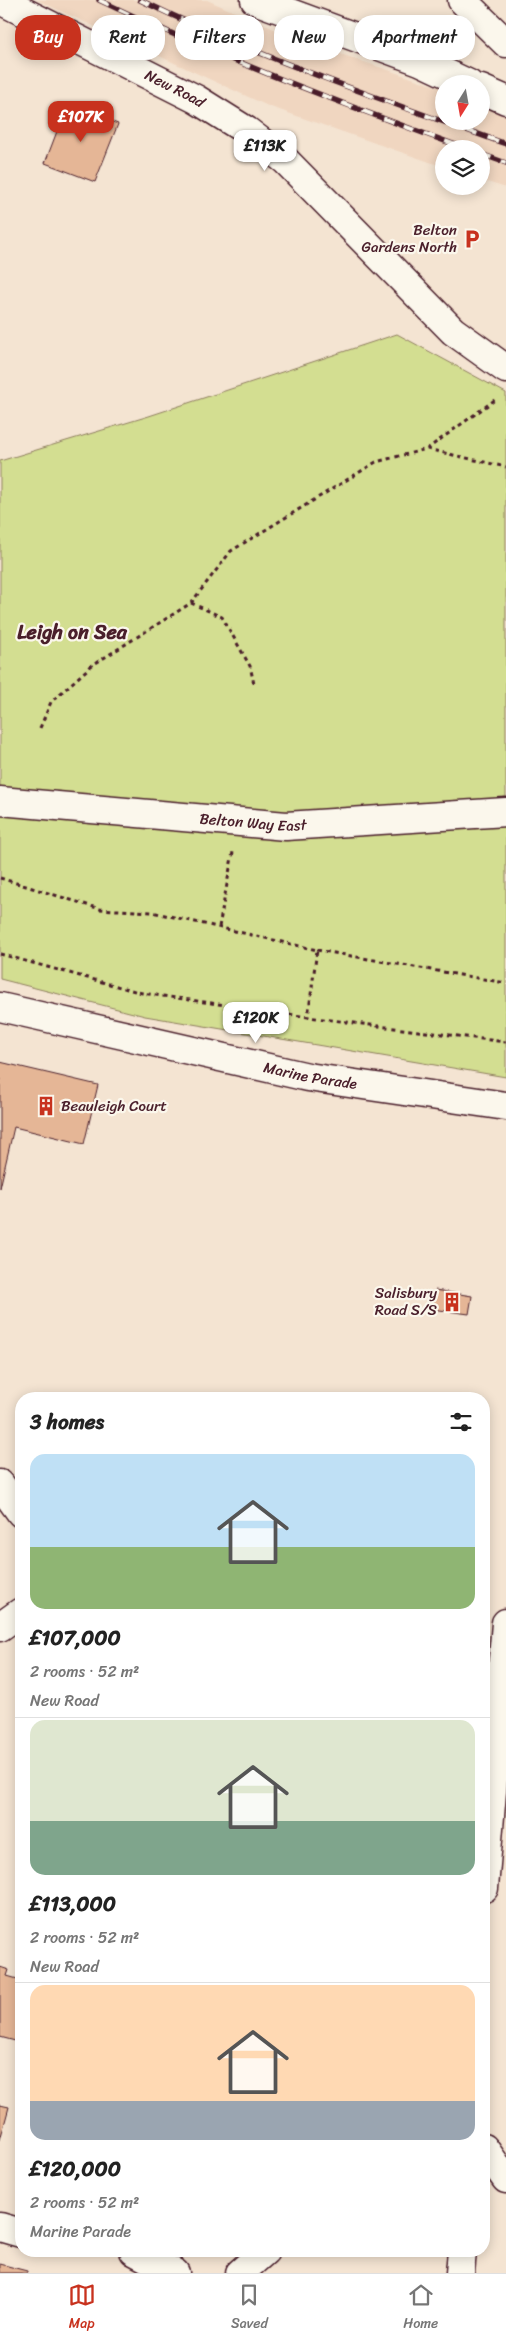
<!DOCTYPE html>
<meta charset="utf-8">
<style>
:root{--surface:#fff;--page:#f6f6f6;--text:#222;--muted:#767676;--line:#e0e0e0;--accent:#c8321e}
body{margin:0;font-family:Sriracha,sans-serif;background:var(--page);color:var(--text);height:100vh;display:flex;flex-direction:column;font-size:19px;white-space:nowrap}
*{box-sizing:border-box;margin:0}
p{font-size:16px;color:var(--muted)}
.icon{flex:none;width:28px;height:28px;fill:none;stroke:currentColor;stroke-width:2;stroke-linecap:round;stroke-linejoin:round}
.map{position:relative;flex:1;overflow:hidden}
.details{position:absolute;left:15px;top:1392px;width:475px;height:865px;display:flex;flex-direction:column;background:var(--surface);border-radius:20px;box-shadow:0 2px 12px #0003}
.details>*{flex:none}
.guide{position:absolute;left:15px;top:15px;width:476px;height:45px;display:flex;gap:10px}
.needle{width:32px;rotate:191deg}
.buttons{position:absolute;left:435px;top:75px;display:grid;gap:10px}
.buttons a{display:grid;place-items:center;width:55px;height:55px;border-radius:50%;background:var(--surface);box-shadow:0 2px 12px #0003;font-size:25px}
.price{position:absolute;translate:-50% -42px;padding:0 11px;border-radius:10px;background:#fff;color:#222;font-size:16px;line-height:32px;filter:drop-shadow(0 1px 2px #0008)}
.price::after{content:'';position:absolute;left:50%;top:30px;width:15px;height:11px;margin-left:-8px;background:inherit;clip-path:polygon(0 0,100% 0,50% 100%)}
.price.current{background:var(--accent);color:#fff}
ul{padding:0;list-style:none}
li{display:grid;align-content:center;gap:10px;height:265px;padding:0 15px}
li+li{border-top:1px solid var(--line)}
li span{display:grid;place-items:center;height:155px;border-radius:15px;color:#555}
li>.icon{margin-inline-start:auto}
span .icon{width:90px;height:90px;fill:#fffc;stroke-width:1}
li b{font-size:21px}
h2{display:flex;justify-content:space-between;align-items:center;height:60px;padding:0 15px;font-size:21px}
.tag{padding:0 18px;border-radius:20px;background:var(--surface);box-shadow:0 2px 12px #0003;font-size:18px;line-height:45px}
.tag.current{background:var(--accent);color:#fff}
.dock{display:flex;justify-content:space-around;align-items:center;height:70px;border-top:1px solid var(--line);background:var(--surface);font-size:14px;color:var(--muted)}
.dock a{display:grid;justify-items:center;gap:2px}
.dock .current{color:var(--accent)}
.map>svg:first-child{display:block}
.built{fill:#f0d6c0}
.green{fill:#d3de91;stroke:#8e7e5e}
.building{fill:#e5b696;stroke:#4a1f2b}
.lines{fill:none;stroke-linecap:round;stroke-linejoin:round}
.street-casing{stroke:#4a1f2b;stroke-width:31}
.secondary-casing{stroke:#4a1f2b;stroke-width:31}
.path{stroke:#4a1f2b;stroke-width:3;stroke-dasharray:4 4;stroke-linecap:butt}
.street{stroke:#fbf7ec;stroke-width:28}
.secondary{stroke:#fbf7ec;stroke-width:28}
.rail-casing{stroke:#4a1f2b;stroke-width:5.5}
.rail{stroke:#fbf7ec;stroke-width:4;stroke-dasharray:11;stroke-linecap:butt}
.labels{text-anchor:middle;stroke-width:4.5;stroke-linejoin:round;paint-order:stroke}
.street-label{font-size:15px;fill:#4a1f2b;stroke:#fbf7ec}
.poi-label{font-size:15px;fill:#4a1f2b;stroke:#fbf7ec;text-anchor:end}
.district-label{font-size:20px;font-weight:bold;fill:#4a1f2b;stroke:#fbf7ec}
</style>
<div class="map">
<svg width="506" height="2273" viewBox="0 0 506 2273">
<rect width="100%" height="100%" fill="#f4e4d2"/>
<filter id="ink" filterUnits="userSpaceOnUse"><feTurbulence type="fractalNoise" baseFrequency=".02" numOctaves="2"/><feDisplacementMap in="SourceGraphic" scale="10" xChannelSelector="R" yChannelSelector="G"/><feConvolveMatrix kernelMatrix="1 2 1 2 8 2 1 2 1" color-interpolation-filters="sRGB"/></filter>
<g filter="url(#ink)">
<path class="built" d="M 37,0 L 207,0 L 302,41 L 444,89 L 444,121 L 481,121 L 481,102 L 506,110 L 506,188 L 481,180 L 481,149 L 444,149 L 444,167 L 268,106 Z"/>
<path class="green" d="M 397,334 L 506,393 L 506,1077 L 145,1016 L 0,979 L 0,461 L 149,416 Z"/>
<path class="building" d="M 67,105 L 118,124 L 95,182 L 45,163 Z
M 0,1062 L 98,1085 L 84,1144 L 14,1127 L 0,1188 Z
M 435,1290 L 472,1296 L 469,1314 L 432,1309 Z
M 0,1967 L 9,1970 L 7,1976 L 21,1980 L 21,2003 L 17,2018 L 21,2019 L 19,2042 L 0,2037 Z
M 0,2105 L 9,2107 L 0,2140 Z
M 0,2264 L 27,2271 L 27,2273 L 0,2273 Z"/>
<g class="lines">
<defs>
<path id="street" d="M 255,0 L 420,61 L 469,84
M 462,0 L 506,43
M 481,89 L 506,100
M 0,1627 L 21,1612
M 484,1888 L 506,1623
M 134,2251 L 175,2273
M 240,2273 L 265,2251
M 460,2273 L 462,2251"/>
<g id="secondary">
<path id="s1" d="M 0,0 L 196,99 L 247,131 L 285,160 L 453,331 L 506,369"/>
<path id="s2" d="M 0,801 L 286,826 L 506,812"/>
<path id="s3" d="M 0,1007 L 308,1077 L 506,1106"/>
<path d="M 0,1484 L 21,1513"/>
<path d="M 484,2148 L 506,2179"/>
<path d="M 0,2227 L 21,2233"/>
</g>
</defs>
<use href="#street" class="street-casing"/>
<use href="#secondary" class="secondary-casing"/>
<path class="path" d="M 427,449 L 506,467
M 191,603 L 222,617 L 250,666 L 254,684
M 40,728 L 51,702 L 91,666 L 191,603 L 231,551 L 376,462 L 427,449 L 496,399
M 0,878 L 100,909 L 152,912 L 317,950 L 308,1017
M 219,927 L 233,852
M 317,950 L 506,983
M 0,954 L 142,993 L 308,1017 L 506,1042"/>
<use href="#street" class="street"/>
<use href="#secondary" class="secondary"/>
<defs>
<path id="rail" d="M 99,0 C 218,57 342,104 467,149
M 140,0 C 258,57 383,100 506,144
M 481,154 L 506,163"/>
</defs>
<use href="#rail" class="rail-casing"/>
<use href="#rail" class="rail"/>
</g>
</g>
<defs>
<symbol id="parking-bare" viewBox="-9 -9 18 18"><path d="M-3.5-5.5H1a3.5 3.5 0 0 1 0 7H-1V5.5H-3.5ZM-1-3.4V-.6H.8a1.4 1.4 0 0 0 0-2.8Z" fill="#c8321e" stroke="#fbf7ec" stroke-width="2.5" paint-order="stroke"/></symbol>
<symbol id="building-bare" viewBox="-9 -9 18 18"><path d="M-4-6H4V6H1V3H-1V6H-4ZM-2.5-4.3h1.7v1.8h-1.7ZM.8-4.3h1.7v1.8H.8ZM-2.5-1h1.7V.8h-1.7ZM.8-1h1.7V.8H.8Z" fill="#c8321e" stroke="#fbf7ec" stroke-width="2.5" paint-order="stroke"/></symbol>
</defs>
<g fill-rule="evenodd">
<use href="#parking-bare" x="458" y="225" width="28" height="28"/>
<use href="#building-bare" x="32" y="1092" width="28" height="28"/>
<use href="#building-bare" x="438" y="1288" width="28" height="28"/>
</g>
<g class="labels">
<g class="street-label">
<text dy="5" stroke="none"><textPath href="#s1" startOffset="196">New Road</textPath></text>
<text dy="5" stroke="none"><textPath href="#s2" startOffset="254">Belton Way East</textPath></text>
<text dy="5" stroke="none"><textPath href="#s3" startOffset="318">Marine Parade</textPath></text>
</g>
<g class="poi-label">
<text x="457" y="235">Belton<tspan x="457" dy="17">Gardens North</tspan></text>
<text x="61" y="1111" text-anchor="start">Beauleigh Court</text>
<text x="437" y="1298">Salisbury<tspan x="437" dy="17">Road S/S</tspan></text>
</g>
<g class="district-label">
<text x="72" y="639">Leigh on Sea</text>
</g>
</g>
</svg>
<div class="buttons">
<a><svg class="needle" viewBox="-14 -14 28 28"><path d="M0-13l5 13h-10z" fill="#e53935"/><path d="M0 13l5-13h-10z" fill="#767676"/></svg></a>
<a><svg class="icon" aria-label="layers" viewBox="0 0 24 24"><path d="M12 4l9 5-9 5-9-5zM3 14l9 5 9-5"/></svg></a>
</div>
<b class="price current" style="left:81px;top:143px">£107K</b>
<b class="price" style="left:265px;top:172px">£113K</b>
<b class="price" style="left:256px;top:1044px">£120K</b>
<div class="guide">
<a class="tag current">Buy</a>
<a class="tag">Rent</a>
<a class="tag">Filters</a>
<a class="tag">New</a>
<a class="tag">Apartment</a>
</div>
<section class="details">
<h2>3 homes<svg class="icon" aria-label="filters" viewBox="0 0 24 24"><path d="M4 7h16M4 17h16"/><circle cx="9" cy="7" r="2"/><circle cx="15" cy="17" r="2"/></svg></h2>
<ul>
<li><span style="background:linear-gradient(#bfe0f5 60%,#8fb573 0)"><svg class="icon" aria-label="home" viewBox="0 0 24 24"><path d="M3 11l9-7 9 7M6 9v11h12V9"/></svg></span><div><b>£107,000</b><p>2 rooms · 52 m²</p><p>New Road</p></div></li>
<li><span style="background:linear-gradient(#dfe7d0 65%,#7fa58c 0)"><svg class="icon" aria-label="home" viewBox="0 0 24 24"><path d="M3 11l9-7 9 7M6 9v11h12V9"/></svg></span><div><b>£113,000</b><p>2 rooms · 52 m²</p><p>New Road</p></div></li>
<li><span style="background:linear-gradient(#ffd9b3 75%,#9aa5b1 0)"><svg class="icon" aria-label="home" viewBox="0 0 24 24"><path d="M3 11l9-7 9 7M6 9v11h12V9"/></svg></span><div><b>£120,000</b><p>2 rooms · 52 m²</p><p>Marine Parade</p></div></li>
</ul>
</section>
</div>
<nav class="dock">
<a class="current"><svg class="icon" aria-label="map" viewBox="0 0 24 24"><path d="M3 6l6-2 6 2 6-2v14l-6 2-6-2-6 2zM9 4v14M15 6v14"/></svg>Map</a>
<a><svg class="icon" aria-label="saved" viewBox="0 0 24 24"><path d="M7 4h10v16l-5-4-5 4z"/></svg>Saved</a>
<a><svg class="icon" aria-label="home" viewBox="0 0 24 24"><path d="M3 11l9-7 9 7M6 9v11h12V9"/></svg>Home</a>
</nav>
